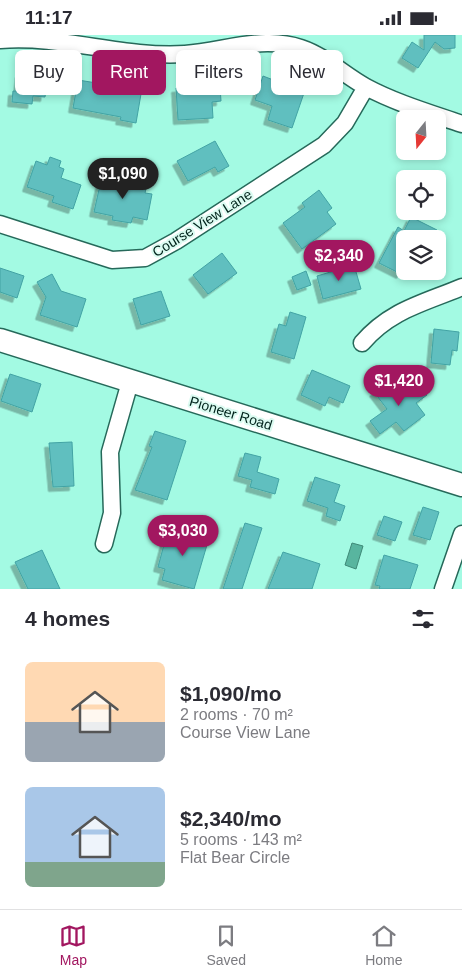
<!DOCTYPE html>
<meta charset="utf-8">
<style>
:root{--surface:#fff;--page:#f7f7f7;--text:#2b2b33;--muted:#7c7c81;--line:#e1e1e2;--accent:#a21760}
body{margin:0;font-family:Helvetica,sans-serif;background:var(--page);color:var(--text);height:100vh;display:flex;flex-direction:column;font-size:19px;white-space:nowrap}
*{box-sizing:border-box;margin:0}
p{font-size:16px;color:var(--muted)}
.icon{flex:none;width:28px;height:28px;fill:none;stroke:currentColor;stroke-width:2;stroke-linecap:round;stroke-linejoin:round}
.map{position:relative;height:554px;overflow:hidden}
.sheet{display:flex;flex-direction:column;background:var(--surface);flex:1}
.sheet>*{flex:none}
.top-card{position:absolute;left:15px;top:15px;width:432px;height:45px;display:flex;gap:10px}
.needle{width:32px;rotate:198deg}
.buttons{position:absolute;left:396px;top:75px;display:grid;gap:10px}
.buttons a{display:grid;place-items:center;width:50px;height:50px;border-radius:8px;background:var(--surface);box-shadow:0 2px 8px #0003;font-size:25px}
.price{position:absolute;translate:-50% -42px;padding:0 11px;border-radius:18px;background:var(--accent);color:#fff;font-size:16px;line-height:32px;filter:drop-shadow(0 1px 2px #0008)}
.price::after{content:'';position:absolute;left:50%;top:30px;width:15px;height:11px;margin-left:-8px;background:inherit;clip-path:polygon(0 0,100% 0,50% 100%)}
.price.selected{background:#222;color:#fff}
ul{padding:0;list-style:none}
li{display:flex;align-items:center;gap:15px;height:125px;padding:0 25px}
li span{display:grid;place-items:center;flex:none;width:140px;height:100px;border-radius:8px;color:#555}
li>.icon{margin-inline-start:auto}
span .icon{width:60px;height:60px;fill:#fffc;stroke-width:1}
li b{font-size:21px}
h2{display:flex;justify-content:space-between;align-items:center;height:60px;padding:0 25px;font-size:21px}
.pill{padding:0 18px;border-radius:8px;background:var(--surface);box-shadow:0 2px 8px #0003;font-size:18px;line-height:45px}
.pill.selected{background:var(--accent);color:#fff}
.status{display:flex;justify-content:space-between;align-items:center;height:35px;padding:0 25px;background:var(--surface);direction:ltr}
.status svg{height:14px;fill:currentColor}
.tabs{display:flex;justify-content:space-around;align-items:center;height:70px;border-top:1px solid var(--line);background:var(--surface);font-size:14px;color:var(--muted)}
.tabs a{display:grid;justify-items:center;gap:2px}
.tabs .selected{color:var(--accent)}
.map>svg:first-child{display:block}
.water{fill:#58b59f;stroke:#3e8977}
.building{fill:#60bfbf;stroke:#42a3a4;filter:url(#shadow)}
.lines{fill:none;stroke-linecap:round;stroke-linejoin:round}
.street-casing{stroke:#26695a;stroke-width:19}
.secondary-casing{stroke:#26695a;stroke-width:25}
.street{stroke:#fff;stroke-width:16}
.secondary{stroke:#fff;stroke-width:22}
.labels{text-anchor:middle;stroke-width:4;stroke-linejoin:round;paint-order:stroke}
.street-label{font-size:14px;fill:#00231b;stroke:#dbfbf1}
</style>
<div class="status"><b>11:17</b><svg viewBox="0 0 49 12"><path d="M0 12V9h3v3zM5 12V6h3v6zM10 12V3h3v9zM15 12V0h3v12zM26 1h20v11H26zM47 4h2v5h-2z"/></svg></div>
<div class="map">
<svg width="462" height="554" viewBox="0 0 462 554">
<defs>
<filter id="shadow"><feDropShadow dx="-4.5" dy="4.5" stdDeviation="0" flood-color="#0004"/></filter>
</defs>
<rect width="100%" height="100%" fill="#a3fae3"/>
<path class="water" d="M 352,508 L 363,511 L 356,534 L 345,530 Z"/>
<path class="building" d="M 424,0 L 455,0 L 455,13 L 444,14 L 435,7 L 418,33 L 402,23 L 412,7 L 424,15 Z
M 20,38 L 48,41 L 45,62 L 33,61 L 32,69 L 12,67 L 13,56 L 18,56 Z
M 263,41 L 276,46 L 277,41 L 294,47 L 292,54 L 304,58 L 292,93 L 268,85 L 272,71 L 255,65 Z
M 78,45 L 103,49 L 102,52 L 141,59 L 136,88 L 120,85 L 121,82 L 73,73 Z
M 220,51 L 221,66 L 212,67 L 213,83 L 178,85 L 176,53 Z
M 215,106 L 229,131 L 218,137 L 215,132 L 188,146 L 177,126 Z
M 50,122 L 61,126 L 59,132 L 64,134 L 61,143 L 81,150 L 73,174 L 52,167 L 54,161 L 27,152 L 36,126 L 47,130 Z
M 102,141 L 147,149 L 145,158 L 152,159 L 147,185 L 133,182 L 131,188 L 112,185 L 113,181 L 94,177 Z
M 319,155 L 332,173 L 327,177 L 336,189 L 302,214 L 283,188 L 305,172 L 302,168 Z
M 411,182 L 437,195 L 432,204 L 405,204 L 405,231 L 401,239 L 379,228 L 398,192 L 404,196 Z
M 222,218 L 237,238 L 208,259 L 193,240 Z
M 354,230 L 361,254 L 323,264 L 317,241 Z
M 0,233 L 24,241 L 17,263 L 0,257 Z
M 306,236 L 311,250 L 297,255 L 292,242 Z
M 52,239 L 61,256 L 86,264 L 77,292 L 40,280 L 46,262 L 37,247 Z
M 161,256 L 170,281 L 141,290 L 133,264 Z
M 290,277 L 306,282 L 294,324 L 271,317 L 279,289 L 286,291 Z
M 434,294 L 459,297 L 457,316 L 452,315 L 450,330 L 431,328 Z
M 312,335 L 350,351 L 343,368 L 329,362 L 325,371 L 301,360 Z
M 10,339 L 41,349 L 32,377 L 1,366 Z
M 415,344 L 427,360 L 416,368 L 425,380 L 404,396 L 396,387 L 380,399 L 370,386 L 387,374 L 374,357 L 387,348 L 395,359 Z
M 155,396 L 186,406 L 167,465 L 135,455 L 152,412 L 149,411 Z
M 72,407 L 74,451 L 53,452 L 49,408 Z
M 245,418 L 261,422 L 257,437 L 279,444 L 275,459 L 250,452 L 252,445 L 238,441 Z
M 315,442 L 340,450 L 334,467 L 345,471 L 340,486 L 326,481 L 328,473 L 307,466 Z
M 423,472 L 439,477 L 430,505 L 413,500 Z
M 384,481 L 402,487 L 395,506 L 377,500 Z
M 245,488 L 262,493 L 242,554 L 223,554 Z
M 169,491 L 209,503 L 194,554 L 162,545 L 165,534 L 158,532 Z
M 42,515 L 60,554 L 28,554 L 15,527 Z
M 283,517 L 320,529 L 312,554 L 268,554 Z
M 384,520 L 418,530 L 410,554 L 379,554 L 380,551 L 375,550 Z"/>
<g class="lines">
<defs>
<path id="street" d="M 0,5 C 63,0 122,23 185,19 C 225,16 261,0 301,13 C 325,21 344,40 366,52 C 396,68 430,78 462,89
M 0,189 L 112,225 L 145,223 L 176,206 L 324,110 L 345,88 L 366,52
M 362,308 C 390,275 424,268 462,252
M 104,509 L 112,478 L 110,417 L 130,347
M 443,554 L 462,499"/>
<path id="secondary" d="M 0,305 L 462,450"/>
</defs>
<use href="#street" class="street-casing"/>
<use href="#secondary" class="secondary-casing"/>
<use href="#street" class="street"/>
<use href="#secondary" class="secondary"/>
</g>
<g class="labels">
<g class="street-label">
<text transform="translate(202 188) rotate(-32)" y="5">Course View Lane</text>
<text transform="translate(231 378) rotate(17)" y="5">Pioneer Road</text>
</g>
</g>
</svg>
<div class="buttons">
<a><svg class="needle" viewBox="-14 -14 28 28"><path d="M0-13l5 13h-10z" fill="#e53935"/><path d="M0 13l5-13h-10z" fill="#7c7c81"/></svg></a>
<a><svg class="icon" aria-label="locate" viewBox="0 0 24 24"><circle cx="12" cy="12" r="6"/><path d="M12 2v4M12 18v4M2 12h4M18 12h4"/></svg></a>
<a><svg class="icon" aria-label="layers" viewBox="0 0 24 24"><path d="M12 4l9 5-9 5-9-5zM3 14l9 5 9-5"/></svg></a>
</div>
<b class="price selected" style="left:123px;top:165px">$1,090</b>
<b class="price" style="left:339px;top:247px">$2,340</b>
<b class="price" style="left:399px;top:372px">$1,420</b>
<b class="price" style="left:183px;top:522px">$3,030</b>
<div class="top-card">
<a class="pill">Buy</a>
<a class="pill selected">Rent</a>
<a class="pill">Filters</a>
<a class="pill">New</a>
</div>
</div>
<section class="sheet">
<h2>4 homes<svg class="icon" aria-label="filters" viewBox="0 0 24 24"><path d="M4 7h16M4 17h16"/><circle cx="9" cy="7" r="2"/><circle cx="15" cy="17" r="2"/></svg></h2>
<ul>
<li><span style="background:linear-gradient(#ffd9b3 60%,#9aa5b1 0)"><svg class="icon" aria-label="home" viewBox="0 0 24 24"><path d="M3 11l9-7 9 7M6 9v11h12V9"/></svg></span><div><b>$1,090/mo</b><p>2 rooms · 70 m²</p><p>Course View Lane</p></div></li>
<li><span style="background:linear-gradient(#a9c7e8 75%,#7fa58c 0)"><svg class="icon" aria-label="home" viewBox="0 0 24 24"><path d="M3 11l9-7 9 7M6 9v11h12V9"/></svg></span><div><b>$2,340/mo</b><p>5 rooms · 143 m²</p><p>Flat Bear Circle</p></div></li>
</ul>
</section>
<nav class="tabs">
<a class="selected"><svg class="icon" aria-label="map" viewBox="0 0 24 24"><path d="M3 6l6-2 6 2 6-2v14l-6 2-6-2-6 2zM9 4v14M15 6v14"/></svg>Map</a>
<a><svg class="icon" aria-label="saved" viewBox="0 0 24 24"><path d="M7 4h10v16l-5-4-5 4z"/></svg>Saved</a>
<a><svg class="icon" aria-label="home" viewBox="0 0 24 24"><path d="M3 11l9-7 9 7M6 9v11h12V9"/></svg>Home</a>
</nav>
